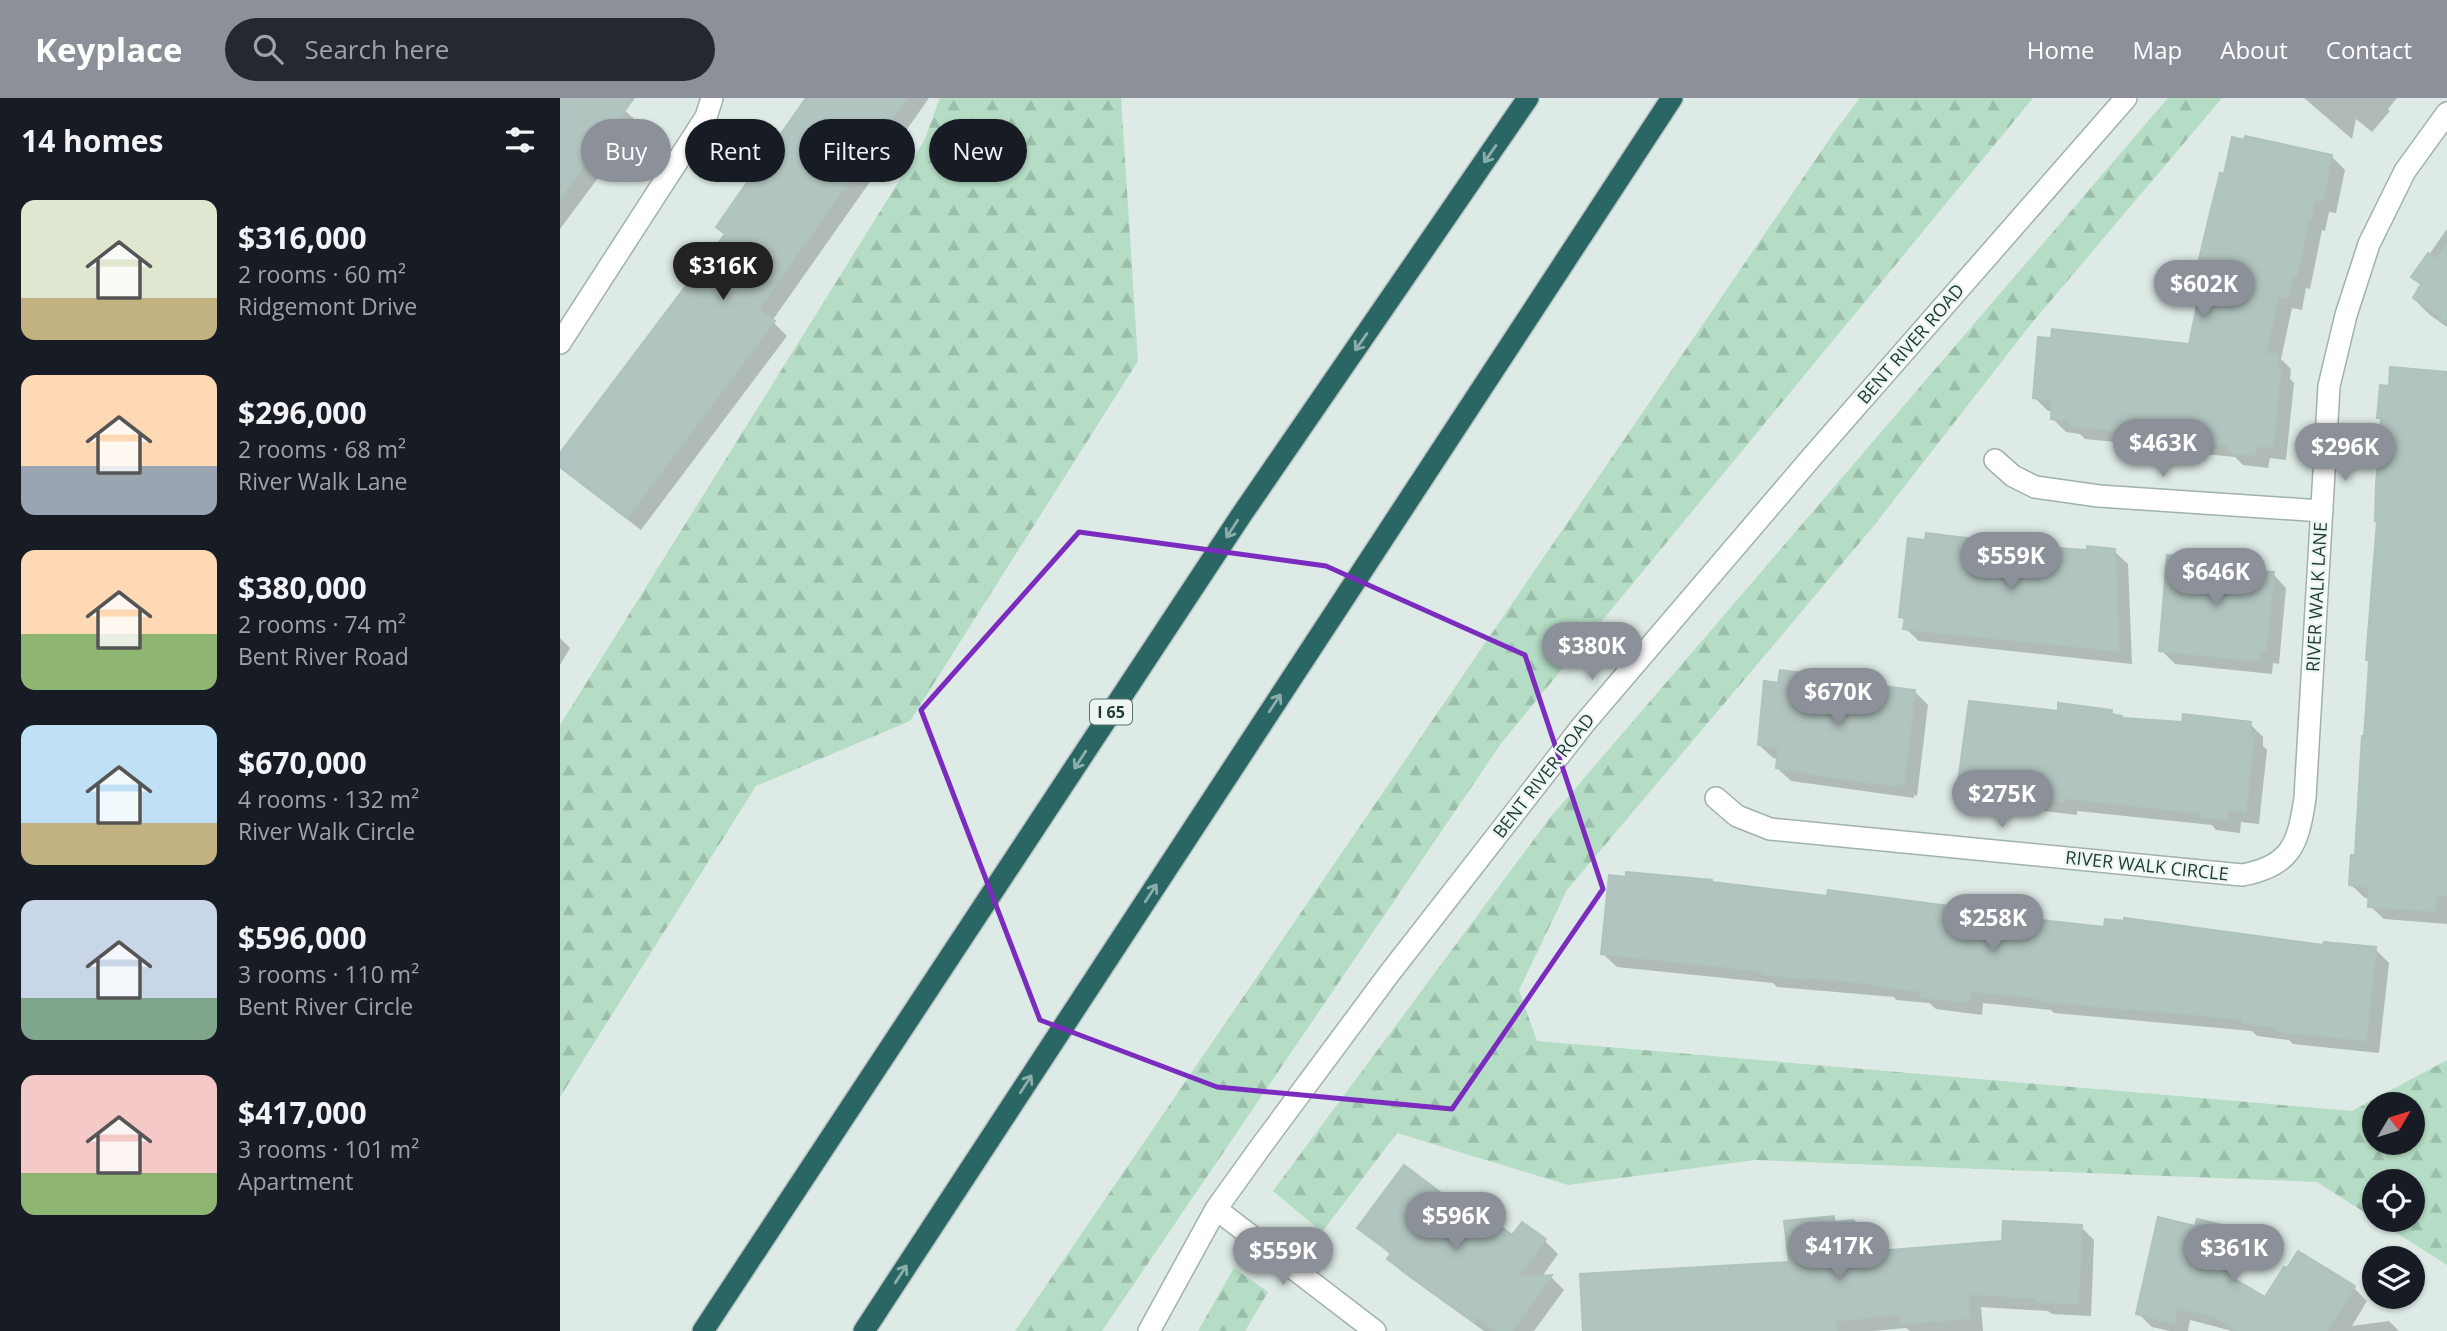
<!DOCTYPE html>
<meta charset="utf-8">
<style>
:root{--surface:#171b24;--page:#242831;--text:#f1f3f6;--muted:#9ea1a6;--accent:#8c9099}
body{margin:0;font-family:"Open Sans",sans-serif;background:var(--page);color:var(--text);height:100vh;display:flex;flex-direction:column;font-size:26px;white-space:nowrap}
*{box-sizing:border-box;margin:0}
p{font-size:23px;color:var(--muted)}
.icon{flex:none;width:38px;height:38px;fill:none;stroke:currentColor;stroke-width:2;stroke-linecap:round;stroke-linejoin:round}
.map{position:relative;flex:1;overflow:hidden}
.panel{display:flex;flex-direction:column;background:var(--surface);width:560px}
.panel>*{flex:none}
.banner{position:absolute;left:21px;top:21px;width:665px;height:63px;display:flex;gap:14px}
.needle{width:46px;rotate:52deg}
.fabs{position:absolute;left:1802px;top:994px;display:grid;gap:14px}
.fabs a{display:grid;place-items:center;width:63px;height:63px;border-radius:50%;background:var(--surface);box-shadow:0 2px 5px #0004;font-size:35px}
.price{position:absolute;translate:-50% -60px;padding:0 16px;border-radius:24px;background:var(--accent);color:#fff;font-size:23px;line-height:46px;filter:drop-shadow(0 2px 4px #0008)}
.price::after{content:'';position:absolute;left:50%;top:42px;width:21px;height:16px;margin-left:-10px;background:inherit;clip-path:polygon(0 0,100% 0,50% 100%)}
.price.selected{background:#222;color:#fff}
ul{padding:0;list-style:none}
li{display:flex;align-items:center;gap:21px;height:175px;padding:0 21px}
li span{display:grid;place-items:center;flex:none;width:196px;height:140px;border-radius:14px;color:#555}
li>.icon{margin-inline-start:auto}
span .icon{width:84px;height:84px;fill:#fffc;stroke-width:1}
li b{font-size:30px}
h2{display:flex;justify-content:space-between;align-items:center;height:84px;padding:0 21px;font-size:30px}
.chip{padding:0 24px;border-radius:32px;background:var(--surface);box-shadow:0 2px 5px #0004;font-size:24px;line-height:63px}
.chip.selected{background:var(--accent);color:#fff}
header{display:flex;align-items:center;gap:42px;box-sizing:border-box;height:98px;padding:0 35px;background:var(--accent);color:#fff}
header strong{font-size:33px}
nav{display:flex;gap:38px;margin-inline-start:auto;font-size:24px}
.search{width:490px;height:63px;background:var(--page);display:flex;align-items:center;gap:18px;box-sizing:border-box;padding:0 24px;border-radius:38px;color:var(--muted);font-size:26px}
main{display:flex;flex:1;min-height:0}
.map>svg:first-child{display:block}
.forest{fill:url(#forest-firs);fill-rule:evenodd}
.shadow{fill:#0003}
.building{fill:#b2c4bf;stroke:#afc3be;stroke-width:2}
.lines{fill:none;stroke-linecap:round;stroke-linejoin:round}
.minor-casing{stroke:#a0b1ae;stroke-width:24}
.highway-casing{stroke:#bcc4c3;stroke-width:24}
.minor{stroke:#fff;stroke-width:21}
.highway{stroke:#2a6663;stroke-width:21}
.oneway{stroke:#8caeab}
.marked{fill:none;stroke:#7b2cbf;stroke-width:5;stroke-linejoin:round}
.labels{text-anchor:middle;stroke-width:5;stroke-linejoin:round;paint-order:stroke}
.shield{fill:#edf6f3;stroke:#5c726f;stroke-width:2}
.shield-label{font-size:16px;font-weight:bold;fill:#1e3936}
.street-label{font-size:18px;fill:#1e3936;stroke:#edf6f3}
</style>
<header>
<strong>Keyplace</strong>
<div class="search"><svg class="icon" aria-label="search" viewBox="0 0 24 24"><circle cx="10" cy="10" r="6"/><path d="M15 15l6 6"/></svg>Search here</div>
<nav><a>Home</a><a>Map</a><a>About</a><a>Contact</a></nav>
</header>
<main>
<section class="panel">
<h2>14 homes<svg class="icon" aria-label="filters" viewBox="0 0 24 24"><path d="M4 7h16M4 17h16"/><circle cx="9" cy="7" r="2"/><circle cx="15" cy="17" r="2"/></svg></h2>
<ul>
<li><span style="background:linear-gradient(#dfe7d0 70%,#c2b280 0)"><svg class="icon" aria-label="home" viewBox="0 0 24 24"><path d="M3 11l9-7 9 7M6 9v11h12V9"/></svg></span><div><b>$316,000</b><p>2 rooms · 60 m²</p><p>Ridgemont Drive</p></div></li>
<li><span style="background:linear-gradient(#ffd9b3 65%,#9aa5b1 0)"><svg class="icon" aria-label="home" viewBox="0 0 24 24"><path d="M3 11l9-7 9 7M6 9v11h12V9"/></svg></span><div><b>$296,000</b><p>2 rooms · 68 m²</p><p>River Walk Lane</p></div></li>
<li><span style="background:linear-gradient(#ffd9b3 60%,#8fb573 0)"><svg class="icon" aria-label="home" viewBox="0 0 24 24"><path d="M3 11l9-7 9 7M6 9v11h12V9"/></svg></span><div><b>$380,000</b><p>2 rooms · 74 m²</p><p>Bent River Road</p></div></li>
<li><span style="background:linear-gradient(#bfe0f5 70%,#c2b280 0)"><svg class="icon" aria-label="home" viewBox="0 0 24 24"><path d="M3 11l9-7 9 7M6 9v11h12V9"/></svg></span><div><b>$670,000</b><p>4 rooms · 132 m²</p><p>River Walk Circle</p></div></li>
<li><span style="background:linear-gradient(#c9d6e8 70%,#7fa58c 0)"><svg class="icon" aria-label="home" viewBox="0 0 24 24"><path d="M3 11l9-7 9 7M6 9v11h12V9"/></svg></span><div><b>$596,000</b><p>3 rooms · 110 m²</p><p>Bent River Circle</p></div></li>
<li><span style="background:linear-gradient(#f6c9c9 70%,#8fb573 0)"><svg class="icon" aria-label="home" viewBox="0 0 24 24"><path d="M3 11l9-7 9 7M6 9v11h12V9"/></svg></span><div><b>$417,000</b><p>3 rooms · 101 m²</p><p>Apartment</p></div></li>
</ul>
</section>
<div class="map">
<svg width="1887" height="1233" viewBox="0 0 1887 1233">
<defs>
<pattern id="forest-firs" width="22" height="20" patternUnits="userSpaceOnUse" patternTransform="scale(1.75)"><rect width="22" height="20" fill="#b5dcc5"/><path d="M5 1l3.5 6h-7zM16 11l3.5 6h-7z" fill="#9bbeaa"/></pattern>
</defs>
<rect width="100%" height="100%" fill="#ddeae6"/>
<path class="forest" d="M 380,0 L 561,0 L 578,263 L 350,623 L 196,688 L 0,999 L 0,627 L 364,43 Z
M 1300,0 L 1473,0 L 942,644 L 542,1233 L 455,1233 L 1275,33 Z
M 1608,0 L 1662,0 L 1471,226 L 1312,430 L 1007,792 L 959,892 L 977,943 L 1792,1013 L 1887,962 L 1887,1167 L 1816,1122 L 1853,1122 L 1853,1083 L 1815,1083 L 1815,1121 L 1757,1084 L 1195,1062 L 1008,1087 L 837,1035 L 762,1134 L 713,1093 L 989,721 ZM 1853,1006 L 1853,1045 L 1815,1045 L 1815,1006 Z
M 674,1170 L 708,1194 L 685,1233 L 638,1233 Z"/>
<path class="shadow" d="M 0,0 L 50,0 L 79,25 L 0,131 Z
M 248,0 L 369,0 L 212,223 L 227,238 L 81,432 L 9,377 L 0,368 L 0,358 L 166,137 L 158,129 Z
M 1744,0 L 1837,0 L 1828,11 L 1830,13 L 1812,34 L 1796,21 L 1792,41 Z
M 1772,59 L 1785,72 L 1776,115 L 1769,114 L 1765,133 L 1762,132 L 1750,191 L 1746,190 L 1742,212 L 1732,210 L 1721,261 L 1731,271 L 1730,281 L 1734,285 L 1726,362 L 1710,360 L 1708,370 L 1683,367 L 1675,359 L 1581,350 L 1576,346 L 1525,341 L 1520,336 L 1506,334 L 1493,321 L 1493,313 L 1488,313 L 1474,299 L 1630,248 L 1641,198 L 1634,191 Z
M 1887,131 L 1887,229 L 1870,217 L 1857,204 L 1862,188 L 1853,179 Z
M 1887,276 L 1887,826 L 1824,821 L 1810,808 L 1811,801 L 1805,800 L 1791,787 L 1797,759 L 1811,564 L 1808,562 L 1819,425 L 1823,323 L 1819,320 L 1830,290 Z
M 1480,451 L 1554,453 L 1568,466 L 1572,566 L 1359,543 L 1345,530 L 1346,524 L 1341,519 Z
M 1695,466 L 1705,475 L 1713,476 L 1726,490 L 1719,566 L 1713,565 L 1712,576 L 1615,566 L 1601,552 Z
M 0,540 L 10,550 L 0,567 Z
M 1274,580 L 1278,584 L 1354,593 L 1368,607 L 1357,698 L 1354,697 L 1354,700 L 1231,683 L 1217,670 L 1218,661 L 1213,660 L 1199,647 L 1220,587 Z
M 1551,614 L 1564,622 L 1624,626 L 1690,626 L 1703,639 L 1703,648 L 1707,652 L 1699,726 L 1681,724 L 1680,735 L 1656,732 L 1652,727 L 1517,713 L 1517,717 L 1413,704 L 1399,691 L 1499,615 Z
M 1154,786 L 1269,800 L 1397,811 L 1403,817 L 1465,824 L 1815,851 L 1829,865 L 1819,955 L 1733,946 L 1729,942 L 1697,938 L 1692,933 L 1494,915 L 1491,912 L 1423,905 L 1422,917 L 1376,911 L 1369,905 L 1336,902 L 1334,899 L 1217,889 L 1213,885 L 1057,869 L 1043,856 Z
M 1273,1120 L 1279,1125 L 1301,1131 L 1315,1145 L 1316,1154 L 1444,1144 L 1521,1129 L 1534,1142 L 1531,1218 L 1492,1216 L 1488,1213 L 1421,1209 L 1423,1233 L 1350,1233 L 1346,1230 L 1313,1233 L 1025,1233 L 1231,1166 Z
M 800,1130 L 933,1135 L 985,1143 L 998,1156 L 981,1180 L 991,1179 L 1004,1192 L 974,1233 L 924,1233 L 842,1174 L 829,1161 L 831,1157 Z
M 1637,1130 L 1670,1131 L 1683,1144 L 1675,1183 L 1705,1202 L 1738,1155 L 1794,1190 L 1807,1203 L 1792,1228 L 1829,1223 L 1839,1233 L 1672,1233 L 1630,1222 L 1628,1233 L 1610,1233 L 1592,1229 L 1578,1215 Z"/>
<path class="building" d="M 0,0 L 74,0 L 0,100 Z
M 246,0 L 347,0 L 199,211 L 215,223 L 67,420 L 0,369 L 0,355 L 165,136 L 156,129 Z
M 1685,38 L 1772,57 L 1763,103 L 1755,101 L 1751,120 L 1749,120 L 1737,178 L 1733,178 L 1728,200 L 1718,198 L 1706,255 L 1718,256 L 1717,270 L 1721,270 L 1713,349 L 1697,348 L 1695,357 L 1668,355 L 1668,347 L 1565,338 L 1566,334 L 1510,328 L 1510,323 L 1491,321 L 1492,302 L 1473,300 L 1478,239 L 1491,240 L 1492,231 L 1629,246 L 1640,193 L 1632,191 L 1650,115 L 1660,75 L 1664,76 L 1672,39 L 1684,42 Z
M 1887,146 L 1887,224 L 1853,200 L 1861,186 L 1851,179 L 1868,155 L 1877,161 Z
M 1830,269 L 1887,274 L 1887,798 L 1876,797 L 1875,813 L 1808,809 L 1809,789 L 1789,787 L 1791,757 L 1795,757 L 1802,638 L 1804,638 L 1808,582 L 1809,562 L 1806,562 L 1817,424 L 1815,423 L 1816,387 L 1821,320 L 1817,320 L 1820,287 L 1829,288 Z
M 1366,435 L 1480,449 L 1527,452 L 1527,448 L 1555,451 L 1559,553 L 1343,531 L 1345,520 L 1339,519 L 1348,440 L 1365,442 Z
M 1607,457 L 1696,464 L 1696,473 L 1714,474 L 1706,553 L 1700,552 L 1699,563 L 1599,553 Z
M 1220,572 L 1275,579 L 1275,582 L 1355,592 L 1344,685 L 1341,685 L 1341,688 L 1295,683 L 1216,670 L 1218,650 L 1198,647 L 1204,583 L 1218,585 Z
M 1409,603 L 1498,613 L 1498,605 L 1552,612 L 1551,616 L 1562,618 L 1562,620 L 1622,624 L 1623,616 L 1691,624 L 1690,637 L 1694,637 L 1686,714 L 1668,712 L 1667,722 L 1641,719 L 1641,715 L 1504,700 L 1504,704 L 1397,691 Z
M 1066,774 L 1152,782 L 1152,784 L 1267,798 L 1268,792 L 1398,809 L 1397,814 L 1463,822 L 1463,820 L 1544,829 L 1545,821 L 1564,823 L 1564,820 L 1763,847 L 1764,844 L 1816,849 L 1806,943 L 1717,933 L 1718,929 L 1682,925 L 1682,921 L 1478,903 L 1479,900 L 1411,893 L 1409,904 L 1360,899 L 1361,893 L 1321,889 L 1321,887 L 1244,879 L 1244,881 L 1202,876 L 1202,873 L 1041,856 L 1049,777 L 1066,779 Z
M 844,1067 L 932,1133 L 937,1126 L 952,1137 L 962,1124 L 986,1141 L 958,1179 L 992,1177 L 952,1233 L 936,1233 L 917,1219 L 914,1224 L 827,1161 L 831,1155 L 797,1130 Z
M 1274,1118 L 1274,1124 L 1293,1122 L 1302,1129 L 1305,1154 L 1442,1143 L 1443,1123 L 1522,1127 L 1518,1206 L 1477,1204 L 1477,1200 L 1408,1196 L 1410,1220 L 1340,1226 L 1339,1216 L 1276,1223 L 1277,1233 L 1023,1233 L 1020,1176 L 1229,1164 L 1224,1123 Z
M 1598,1119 L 1635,1128 L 1637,1121 L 1671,1129 L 1661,1173 L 1705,1199 L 1724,1169 L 1727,1170 L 1738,1153 L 1795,1188 L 1767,1233 L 1678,1233 L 1654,1218 L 1617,1210 L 1614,1225 L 1576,1216 Z"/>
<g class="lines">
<defs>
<path id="minor" d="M 0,245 L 146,19 L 152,0
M 1435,362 L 1453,378 L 1475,389 L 1539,398 L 1762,413
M 1156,700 L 1177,718 L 1210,731 L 1682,777 C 1731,768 1738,747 1745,700 L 1769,288 L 1786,217 L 1809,146 L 1845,73 L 1887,15
M 656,1111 L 815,1233
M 589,1233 L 656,1111 L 702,1047 L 829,876 L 1023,627 L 1251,360 L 1566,0"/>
<path id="highway" d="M 143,1233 L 682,416 L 968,0
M 304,1233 L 1112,0"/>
</defs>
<use href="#minor" class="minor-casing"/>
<use href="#highway" class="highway-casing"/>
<use href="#minor" class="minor"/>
<use href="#highway" class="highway"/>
</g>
<defs><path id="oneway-shaft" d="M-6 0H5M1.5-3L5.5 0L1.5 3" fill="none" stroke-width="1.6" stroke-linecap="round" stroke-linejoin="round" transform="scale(1.75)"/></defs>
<g class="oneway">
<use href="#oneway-shaft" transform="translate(930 56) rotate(125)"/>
<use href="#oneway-shaft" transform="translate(801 244) rotate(125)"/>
<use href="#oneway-shaft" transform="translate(672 431) rotate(123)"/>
<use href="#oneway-shaft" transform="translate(715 605) rotate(-57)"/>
<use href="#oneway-shaft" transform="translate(520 662) rotate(123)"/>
<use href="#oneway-shaft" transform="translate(591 795) rotate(-57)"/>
<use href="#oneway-shaft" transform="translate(466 986) rotate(-57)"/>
<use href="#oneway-shaft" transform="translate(341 1176) rotate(-57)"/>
</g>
<path class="marked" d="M 519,434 L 766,468 L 965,557 L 1043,791 L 892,1011 L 657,989 L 480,922 L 361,612 Z"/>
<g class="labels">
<rect class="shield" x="530" y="601.5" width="42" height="25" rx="5"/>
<g class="shield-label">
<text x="551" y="620">I 65</text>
</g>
<g class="street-label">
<text transform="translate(1351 246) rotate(-49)" y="6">BENT RIVER ROAD</text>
<text transform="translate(1757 499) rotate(-87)" y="6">RIVER WALK LANE</text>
<text transform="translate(984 678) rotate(-52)" y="6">BENT RIVER ROAD</text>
<text transform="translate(1587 768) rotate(6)" y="6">RIVER WALK CIRCLE</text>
</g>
</g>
</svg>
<div class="fabs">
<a><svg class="needle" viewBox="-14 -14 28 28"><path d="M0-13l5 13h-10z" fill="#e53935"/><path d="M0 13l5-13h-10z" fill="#9ea1a6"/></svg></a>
<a><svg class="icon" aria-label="locate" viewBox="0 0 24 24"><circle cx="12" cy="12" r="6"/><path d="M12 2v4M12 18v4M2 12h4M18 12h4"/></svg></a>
<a><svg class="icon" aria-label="layers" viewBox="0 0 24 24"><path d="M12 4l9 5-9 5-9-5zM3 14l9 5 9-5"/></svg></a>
</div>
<b class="price selected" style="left:163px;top:204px">$316K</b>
<b class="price" style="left:1644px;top:222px">$602K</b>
<b class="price" style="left:1603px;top:381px">$463K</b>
<b class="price" style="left:1785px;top:385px">$296K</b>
<b class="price" style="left:1451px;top:494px">$559K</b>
<b class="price" style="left:1656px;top:510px">$646K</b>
<b class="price" style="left:1032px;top:584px">$380K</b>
<b class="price" style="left:1278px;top:630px">$670K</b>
<b class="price" style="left:1442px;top:732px">$275K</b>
<b class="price" style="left:1433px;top:856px">$258K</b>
<b class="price" style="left:896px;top:1154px">$596K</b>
<b class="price" style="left:1279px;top:1184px">$417K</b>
<b class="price" style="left:1674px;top:1186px">$361K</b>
<b class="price" style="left:723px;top:1189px">$559K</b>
<div class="banner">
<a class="chip selected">Buy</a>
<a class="chip">Rent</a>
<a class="chip">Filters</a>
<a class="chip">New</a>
</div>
</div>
</main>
